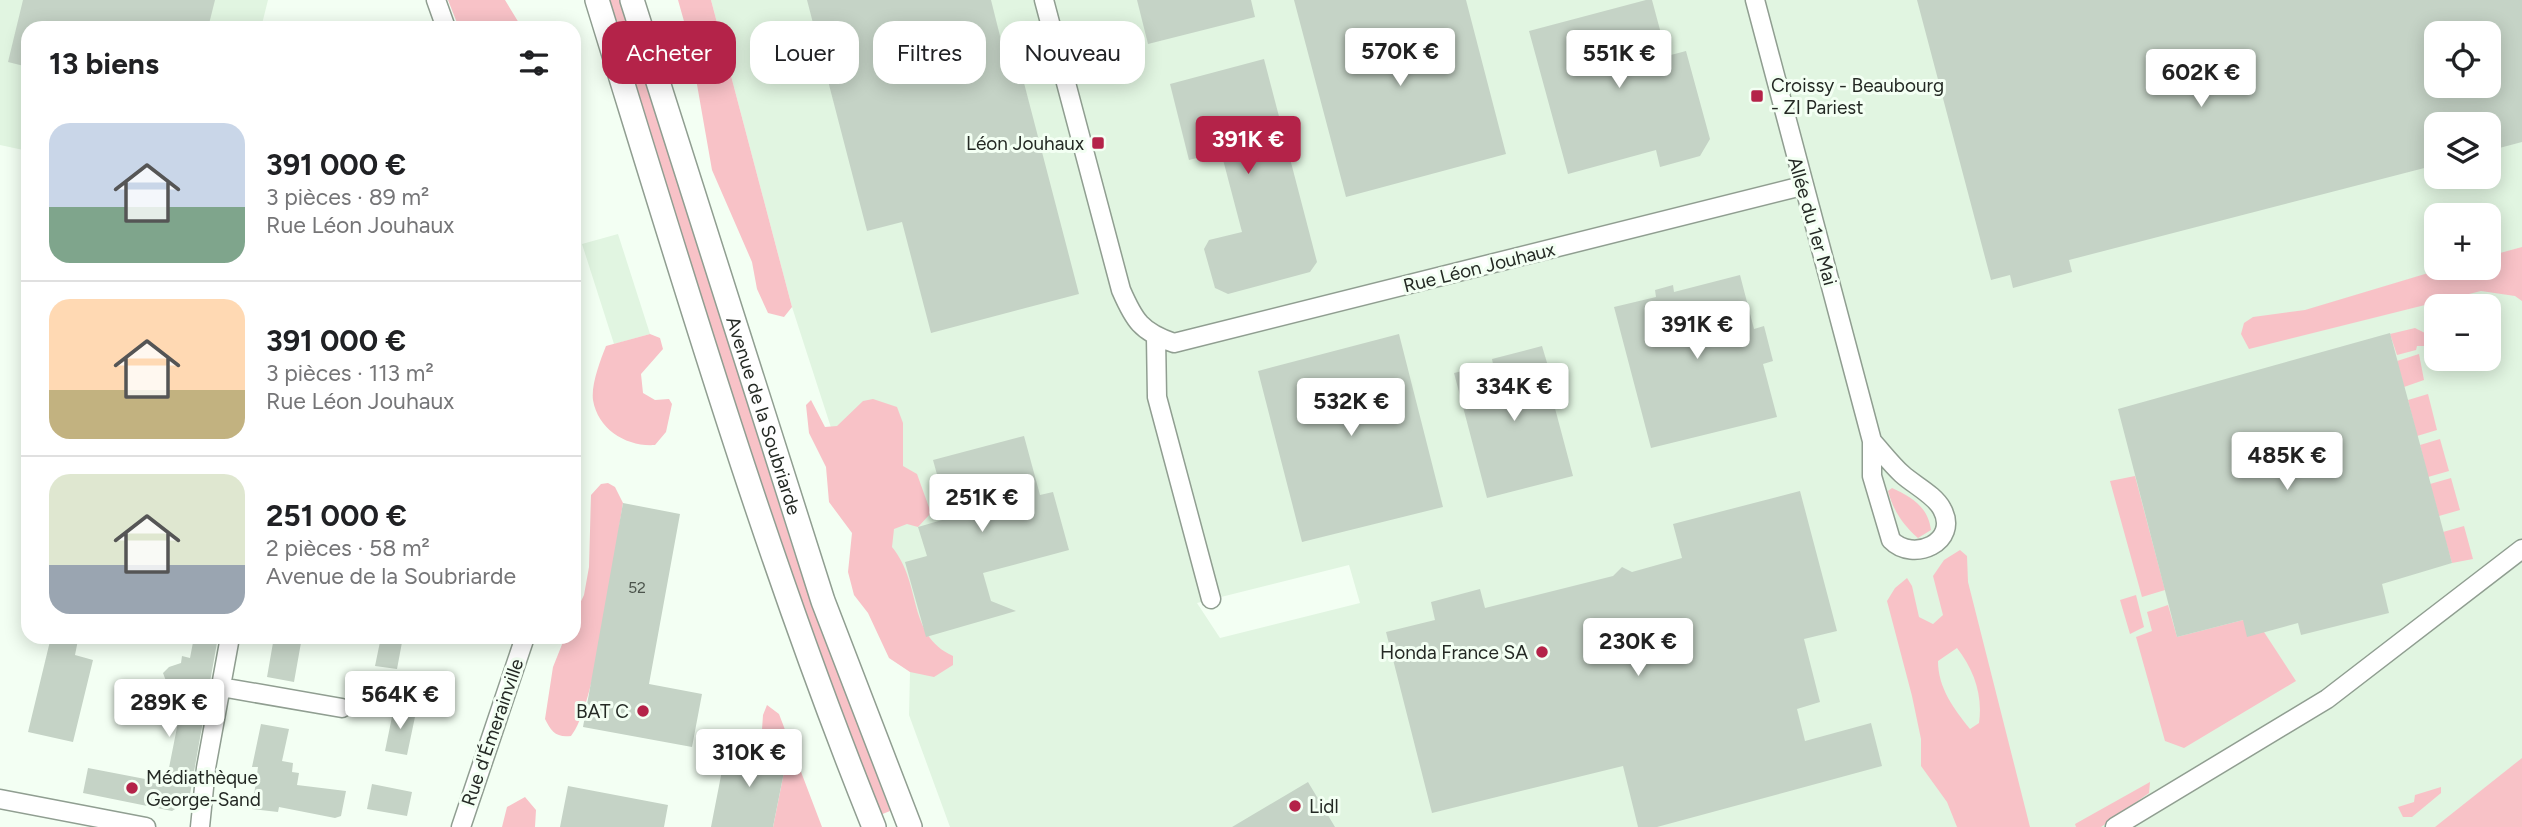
<!DOCTYPE html>
<html lang="fr">
<meta charset="utf-8">
<style>
:root{--surface:#fff;--page:#f2f2f2;--text:#202124;--muted:#757577;--line:#e0e0e0;--accent:#b42349}
body{margin:0;font-family:Figtree,sans-serif;background:var(--page);color:var(--text);height:100vh;display:flex;flex-direction:column;font-size:26px;white-space:nowrap}
*{box-sizing:border-box;margin:0}
p{font-size:23px;color:var(--muted)}
.icon{flex:none;width:38px;height:38px;fill:none;stroke:currentColor;stroke-width:2;stroke-linecap:round;stroke-linejoin:round}
.map{position:relative;flex:1;overflow:hidden}
.panel{position:absolute;left:21px;top:21px;width:560px;height:623px;display:flex;flex-direction:column;background:var(--surface);border-radius:21px;box-shadow:0 4px 18px #0003}
.panel>*{flex:none}
.banner{position:absolute;left:602px;top:21px;width:665px;height:63px;display:flex;gap:14px}
.tools{position:absolute;left:2424px;top:21px;display:grid;gap:14px}
.tools a{display:grid;place-items:center;width:77px;height:77px;border-radius:14px;background:var(--surface);box-shadow:0 4px 18px #0003;font-size:35px}
.price{position:absolute;translate:-50% -60px;padding:0 16px;border-radius:7px;background:#fff;color:#222;font-size:23px;line-height:46px;filter:drop-shadow(0 2px 4px #0008)}
.price::after{content:'';position:absolute;left:50%;top:42px;width:21px;height:16px;margin-left:-10px;background:inherit;clip-path:polygon(0 0,100% 0,50% 100%)}
.price.active{background:var(--accent);color:#fff}
ul{padding:0;list-style:none}
li{display:flex;align-items:center;gap:21px;height:175px;padding:0 28px}
li+li{border-top:2px solid var(--line)}
li span{display:grid;place-items:center;flex:none;width:196px;height:140px;border-radius:21px;color:#555}
li>.icon{margin-inline-start:auto}
span .icon{width:84px;height:84px;fill:#fffc;stroke-width:1}
li b{font-size:30px}
h2{display:flex;justify-content:space-between;align-items:center;height:84px;padding:0 28px;font-size:30px}
.chip{padding:0 24px;border-radius:21px;background:var(--surface);box-shadow:0 4px 18px #0003;font-size:24px;line-height:63px}
.chip.active{background:var(--accent);color:#fff}
.map>svg:first-child{display:block}
.built{fill:#e1f5e1;fill-rule:evenodd}
.green{fill:#f8c2c7;fill-rule:evenodd}
.building{fill:#c5d3c6;fill-rule:evenodd}
.lines{fill:none;stroke-linecap:round;stroke-linejoin:round}
.minor-casing{stroke:#909e91;stroke-width:21}
.tertiary-casing{stroke:#909e91;stroke-width:26}
.minor{stroke:#fff;stroke-width:18}
.tertiary{stroke:#fff;stroke-width:23}
.poi-dot{fill:#b42349;stroke:#f3fff3;stroke-width:2.5}
.labels{text-anchor:middle;stroke-width:6;stroke-linejoin:round;paint-order:stroke}
.number-label{font-size:16px;fill:#4c544c}
.poi-label{font-size:19px;fill:#242924;stroke:#f3fff3;text-anchor:start}
.street-label{font-size:19px;fill:#242924;stroke:#f3fff3}
</style>
<div class="map">
<svg width="2522" height="827" viewBox="0 0 2522 827">
<rect width="100%" height="100%" fill="#f3fff3"/>
<path class="built" d="M 0,0 L 268,0 L 261,28 L 28,28 L 28,151 L 0,145 Z
M 711,0 L 2522,0 L 2522,761 L 2443,827 L 950,827 L 909,715 L 910,672 L 792,307 ZM 2436,33 L 2488,33 L 2488,86 L 2436,86 ZM 2436,124 L 2488,124 L 2488,177 L 2436,177 ZM 2436,215 L 2488,215 L 2488,268 L 2436,268 ZM 2436,306 L 2488,306 L 2488,359 L 2436,359 ZM 1349,565 L 1360,603 L 1220,638 L 1197,603 Z
M 618,234 L 650,334 L 614,344 L 582,244 Z"/>
<path class="green" d="M 448,0 L 505,0 L 522,28 L 459,28 Z
M 609,0 L 620,0 L 794,552 L 890,811 L 880,815 C 778,547 693,274 609,0 Z
M 678,0 L 711,0 L 792,307 L 784,317 L 768,313 L 757,289 L 752,262 L 712,170 L 689,39 Z
M 2522,247 L 2522,301 L 2515,296 L 2481,291 L 2249,349 L 2241,334 L 2244,323 L 2253,317 L 2305,310 L 2445,268 L 2488,268 L 2489,256 Z
M 2415,328 L 2427,334 L 2436,346 L 2417,346 L 2416,350 L 2397,355 L 2390,334 Z
M 650,334 L 660,338 L 663,349 L 641,374 L 643,393 L 655,400 L 669,399 L 672,404 L 666,432 L 655,445 C 627,447 598,430 593,400 C 591,385 600,361 606,346 Z
M 2419,354 L 2424,380 L 2404,387 L 2397,361 Z
M 2428,394 L 2437,430 L 2417,436 L 2408,400 Z
M 873,399 L 897,407 L 903,423 L 903,466 L 917,474 L 931,513 L 918,527 L 907,524 L 894,529 L 892,547 C 923,585 906,634 953,656 L 953,665 L 934,677 L 910,672 L 889,658 L 868,613 L 854,595 L 848,572 L 852,533 L 829,502 L 826,467 L 809,433 L 806,405 L 811,400 L 825,427 L 837,426 L 863,401 Z
M 2440,439 L 2449,471 L 2428,477 L 2420,445 Z
M 2135,476 L 2165,590 L 2142,597 L 2110,481 Z
M 2451,478 L 2460,510 L 2439,516 L 2430,484 Z
M 608,483 L 615,487 L 623,503 C 615,550 596,707 571,736 C 556,738 551,731 545,719 L 553,667 L 565,637 L 574,637 L 574,616 L 584,595 L 589,567 L 591,495 L 601,484 Z
M 1892,488 C 1912,497 1928,507 1931,530 L 1918,538 C 1903,525 1893,510 1888,491 Z
M 2464,526 L 2473,559 L 2452,563 L 2443,532 Z
M 1960,550 L 1967,556 L 1968,582 L 2030,827 L 1957,827 L 1947,802 L 1921,766 L 1921,739 L 1912,696 L 1887,601 L 1895,588 L 1907,578 L 1912,586 L 1919,617 L 1933,624 L 1943,615 L 1933,576 L 1944,560 ZM 1957,648 C 1974,670 1983,695 1979,723 L 1970,729 C 1954,709 1938,688 1938,661 Z
M 2136,595 L 2144,627 L 2130,634 L 2120,600 Z
M 2168,605 L 2177,637 L 2243,620 L 2264,632 L 2296,681 L 2184,748 L 2165,741 L 2136,637 L 2152,631 L 2147,612 Z
M 767,705 L 779,714 L 822,827 L 773,827 L 786,762 L 765,757 L 767,745 L 761,744 L 763,715 Z
M 2522,758 L 2522,827 L 2435,827 Z
M 2150,782 L 2149,793 L 2101,827 L 2076,827 L 2075,824 Z
M 2441,787 L 2441,793 L 2412,817 L 2403,817 L 2398,807 L 2414,802 L 2415,795 Z
M 525,797 L 536,810 L 535,827 L 502,827 L 507,807 Z"/>
<path class="building" d="M 23,0 L 215,0 L 208,28 L 28,28 L 28,67 L 8,62 Z
M 807,0 L 991,0 L 1001,40 L 1012,37 L 1079,294 L 931,333 L 902,222 L 867,231 Z
M 1137,0 L 1251,0 L 1255,17 L 1148,44 Z
M 1294,0 L 1466,0 L 1506,154 L 1346,197 Z
M 1646,0 L 1652,0 L 1667,56 L 1686,51 L 1710,139 L 1700,156 L 1660,167 L 1656,150 L 1568,174 L 1529,31 Z
M 1917,0 L 2522,0 L 2522,142 L 2488,151 L 2488,124 L 2436,124 L 2436,165 L 2069,260 L 2072,272 L 2013,288 L 2010,275 L 1991,280 ZM 2436,33 L 2488,33 L 2488,86 L 2436,86 Z
M 1264,59 L 1317,262 L 1310,272 L 1228,294 L 1215,288 L 1204,249 L 1209,240 L 1242,232 L 1221,152 L 1189,160 L 1170,84 Z
M 1740,275 L 1754,329 L 1764,326 L 1773,361 L 1763,364 L 1777,417 L 1651,448 L 1614,307 L 1656,297 L 1655,290 L 1673,285 L 1674,292 Z
M 2390,333 L 2452,563 L 2382,584 L 2389,613 L 2301,635 L 2298,623 L 2247,637 L 2243,620 L 2177,637 L 2118,409 Z
M 1399,334 L 1443,507 L 1302,542 L 1258,371 Z
M 1542,346 L 1548,366 L 1544,367 L 1573,476 L 1487,498 L 1454,373 L 1493,364 L 1492,359 Z
M 1024,436 L 1040,495 L 1053,492 L 1069,550 L 983,573 L 991,601 L 1016,611 L 926,637 L 905,562 L 927,556 L 918,527 L 949,518 L 933,460 Z
M 1800,491 L 1837,631 L 1804,639 L 1820,702 L 1797,709 L 1805,741 L 1871,723 L 1882,766 L 1657,827 L 1638,827 L 1623,766 L 1432,813 L 1386,632 L 1435,620 L 1431,602 L 1480,589 L 1485,608 L 1613,576 L 1622,567 L 1632,572 L 1682,558 L 1673,524 Z
M 623,503 L 680,514 L 649,684 L 702,694 L 692,747 L 583,727 Z
M 51,637 L 78,640 L 75,655 L 93,660 L 73,742 L 28,732 Z
M 194,637 L 218,637 L 189,800 L 172,811 L 83,793 L 88,768 L 166,783 L 183,697 L 174,695 L 176,686 L 166,681 L 163,673 L 169,667 L 181,663 L 182,656 L 190,658 Z
M 274,637 L 302,637 L 294,682 L 267,677 Z
M 381,637 L 403,637 L 397,669 L 375,666 Z
M 394,707 L 416,712 L 407,755 L 385,751 Z
M 261,724 L 289,729 L 282,761 L 293,763 L 292,772 L 299,773 L 297,785 L 346,791 L 341,816 L 335,818 L 279,807 L 278,812 L 252,809 L 258,767 L 252,767 Z
M 749,742 L 767,745 L 765,757 L 786,762 L 773,827 L 711,827 L 726,750 L 747,754 Z
M 1308,782 L 1335,827 L 1232,827 Z
M 372,784 L 412,792 L 407,816 L 367,809 Z
M 568,786 L 668,805 L 664,827 L 560,827 Z"/>
<g class="lines">
<defs>
<path id="minor" d="M 436,0 L 446,28
M 1044,0 L 1121,290 C 1134,320 1141,332 1174,343 L 1802,186
M 1755,0 L 1872,441
M 1156,337 L 1157,397 L 1211,599
M 1872,441 C 1882,452 1891,464 1902,474 C 1914,485 1935,495 1942,509 C 1960,542 1913,563 1891,540 L 1872,476 Z
M 221,687 L 342,708
M 0,799 L 146,827
M 200,827 L 206,768 L 230,637
M 461,827 L 525,637
M 2115,827 L 2327,699 L 2522,549"/>
<g id="tertiary">
<path d="M 597,0 C 683,278 765,557 874,827"/>
<path id="s1" d="M 632,0 L 823,601 L 910,827"/>
</g>
</defs>
<use href="#minor" class="minor-casing"/>
<use href="#tertiary" class="tertiary-casing"/>
<use href="#minor" class="minor"/>
<use href="#tertiary" class="tertiary"/>
</g>
<g class="poi-dot">
<rect x="1750" y="89" width="14" height="14" rx="3.5"/>
<rect x="1091" y="136" width="14" height="14" rx="3.5"/>
<circle cx="1542" cy="652" r="7"/>
<circle cx="643" cy="711" r="7"/>
<circle cx="132" cy="788" r="7"/>
<circle cx="1295" cy="806" r="7"/>
</g>
<g class="labels">
<g class="number-label">
<text x="637" y="593">52</text>
</g>
<g class="poi-label">
<text x="1771" y="92">Croissy - Beaubourg<tspan x="1771" dy="22">- ZI Pariest</tspan></text>
<text x="1084" y="150" text-anchor="end">Léon Jouhaux</text>
<text x="1528" y="659" text-anchor="end">Honda France SA</text>
<text x="629" y="718" text-anchor="end">BAT C</text>
<text x="146" y="784">Médiathèque<tspan x="146" dy="22">George-Sand</tspan></text>
<text x="1309" y="813">Lidl</text>
</g>
<g class="street-label">
<text transform="translate(1813 221) rotate(74)" y="7">Allée du 1er Mai</text>
<text transform="translate(1479 267) rotate(-14)" y="7">Rue Léon Jouhaux</text>
<text dy="7" stroke="none"><textPath href="#s1" startOffset="436">Avenue de la Soubriarde</textPath></text>
<text transform="translate(492 732) rotate(-71)" y="7">Rue d'Émerainville</text>
</g>
</g>
</svg>
<div class="tools">
<a><svg class="icon" aria-label="locate" viewBox="0 0 24 24"><circle cx="12" cy="12" r="6"/><path d="M12 2v4M12 18v4M2 12h4M18 12h4"/></svg></a>
<a><svg class="icon" aria-label="layers" viewBox="0 0 24 24"><path d="M12 4l9 5-9 5-9-5zM3 14l9 5 9-5"/></svg></a>
<a>+</a>
<a>−</a>
</div>
<b class="price" style="left:1400px;top:88px">570K €</b>
<b class="price" style="left:1619px;top:90px">551K €</b>
<b class="price" style="left:2201px;top:109px">602K €</b>
<b class="price active" style="left:1248px;top:176px">391K €</b>
<b class="price" style="left:1697px;top:361px">391K €</b>
<b class="price" style="left:1514px;top:423px">334K €</b>
<b class="price" style="left:1351px;top:438px">532K €</b>
<b class="price" style="left:2287px;top:492px">485K €</b>
<b class="price" style="left:982px;top:534px">251K €</b>
<b class="price" style="left:1638px;top:678px">230K €</b>
<b class="price" style="left:400px;top:731px">564K €</b>
<b class="price" style="left:169px;top:739px">289K €</b>
<b class="price" style="left:749px;top:789px">310K €</b>
<div class="banner">
<a class="chip active">Acheter</a>
<a class="chip">Louer</a>
<a class="chip">Filtres</a>
<a class="chip">Nouveau</a>
</div>
<section class="panel">
<h2>13 biens<svg class="icon" aria-label="filters" viewBox="0 0 24 24"><path d="M4 7h16M4 17h16"/><circle cx="9" cy="7" r="2"/><circle cx="15" cy="17" r="2"/></svg></h2>
<ul>
<li><span style="background:linear-gradient(#c9d6e8 60%,#7fa58c 0)"><svg class="icon" aria-label="home" viewBox="0 0 24 24"><path d="M3 11l9-7 9 7M6 9v11h12V9"/></svg></span><div><b>391 000 €</b><p>3 pièces · 89 m²</p><p>Rue Léon Jouhaux</p></div></li>
<li><span style="background:linear-gradient(#ffd9b3 65%,#c2b280 0)"><svg class="icon" aria-label="home" viewBox="0 0 24 24"><path d="M3 11l9-7 9 7M6 9v11h12V9"/></svg></span><div><b>391 000 €</b><p>3 pièces · 113 m²</p><p>Rue Léon Jouhaux</p></div></li>
<li><span style="background:linear-gradient(#dfe7d0 65%,#9aa5b1 0)"><svg class="icon" aria-label="home" viewBox="0 0 24 24"><path d="M3 11l9-7 9 7M6 9v11h12V9"/></svg></span><div><b>251 000 €</b><p>2 pièces · 58 m²</p><p>Avenue de la Soubriarde</p></div></li>
</ul>
</section>
</div>
